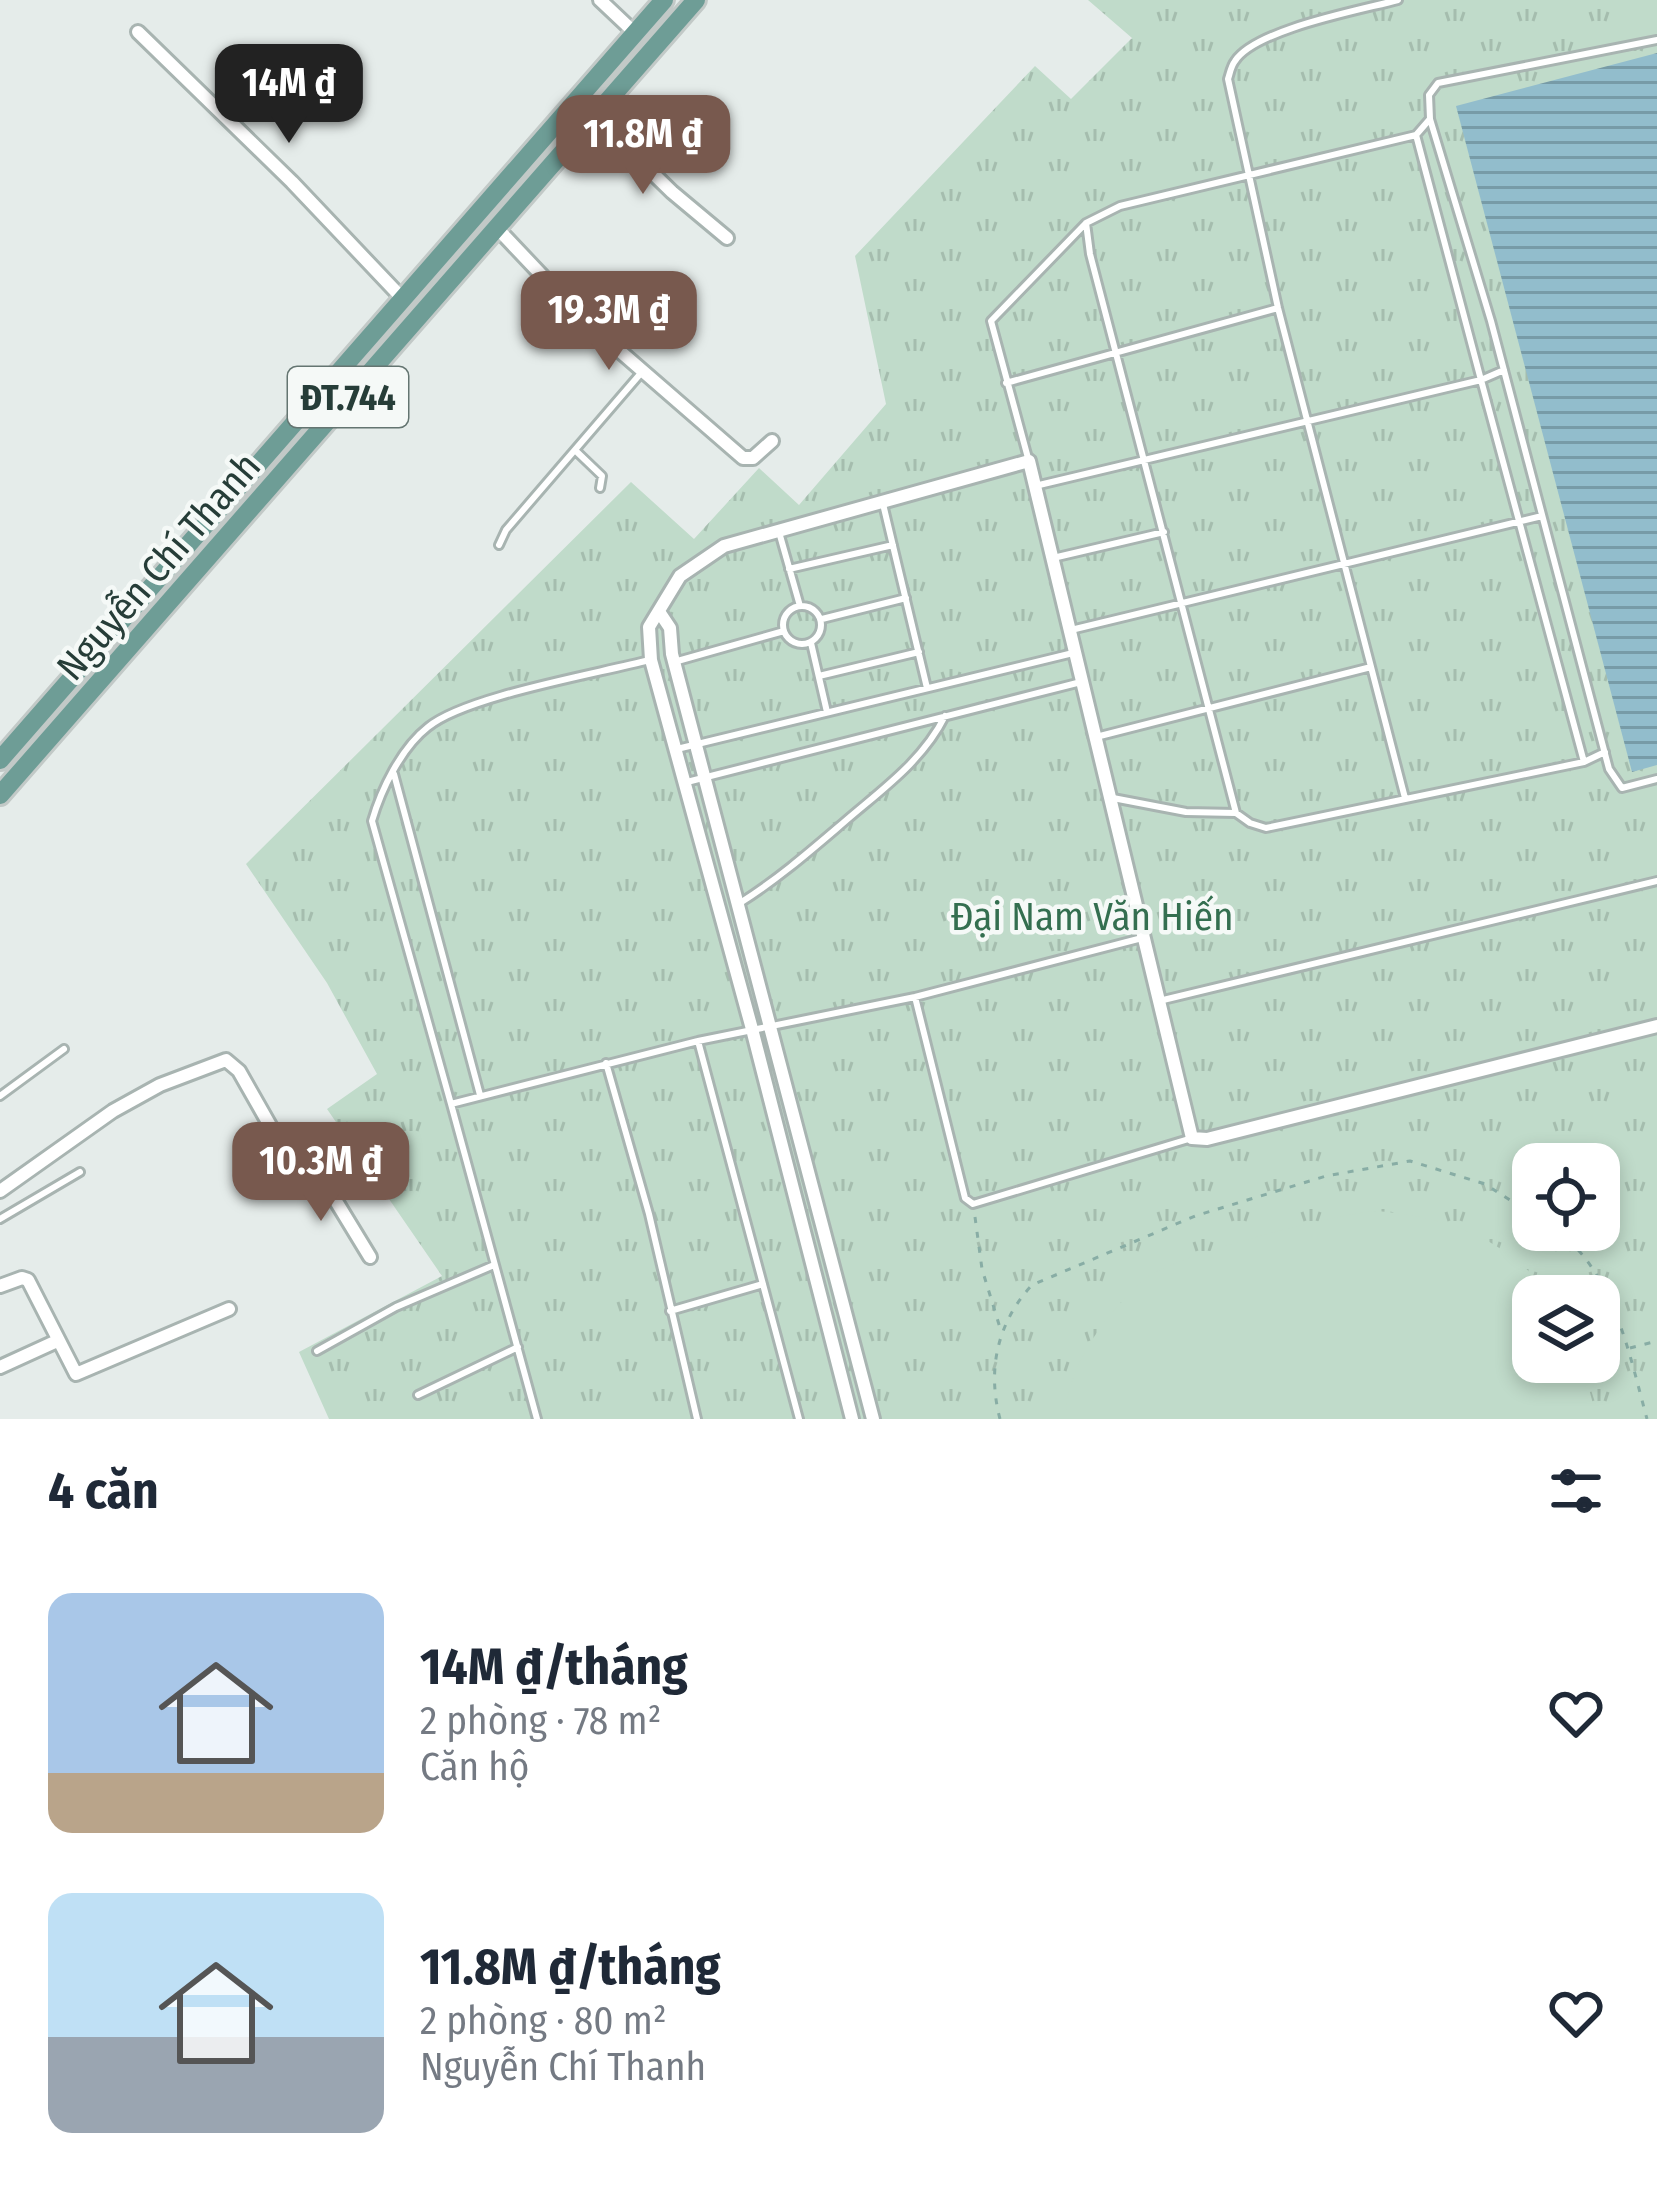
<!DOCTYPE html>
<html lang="vi">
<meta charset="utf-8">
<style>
:root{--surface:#fff;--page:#f6f6f7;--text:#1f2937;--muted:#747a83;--accent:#78594e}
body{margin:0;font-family:"Fira Sans Condensed",sans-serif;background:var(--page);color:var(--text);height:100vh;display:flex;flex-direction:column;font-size:45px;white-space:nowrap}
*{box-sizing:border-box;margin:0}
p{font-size:39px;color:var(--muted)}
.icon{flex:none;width:66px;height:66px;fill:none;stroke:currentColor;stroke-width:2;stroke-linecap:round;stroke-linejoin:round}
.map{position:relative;height:1419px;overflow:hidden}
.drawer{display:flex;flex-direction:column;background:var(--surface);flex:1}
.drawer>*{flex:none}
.controls{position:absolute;left:1512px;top:1143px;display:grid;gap:24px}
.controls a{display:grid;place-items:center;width:108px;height:108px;border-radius:24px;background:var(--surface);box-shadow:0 6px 18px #0003;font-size:60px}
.price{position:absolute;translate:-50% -102px;padding:0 27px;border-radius:24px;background:var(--accent);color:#fff;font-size:39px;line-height:78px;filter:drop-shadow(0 3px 6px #0008)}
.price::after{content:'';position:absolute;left:50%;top:72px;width:36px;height:27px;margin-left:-18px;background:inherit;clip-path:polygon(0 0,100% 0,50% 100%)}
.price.on{background:#222;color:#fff}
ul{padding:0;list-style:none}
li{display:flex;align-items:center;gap:36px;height:300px;padding:0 48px}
li span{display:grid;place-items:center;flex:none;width:336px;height:240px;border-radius:24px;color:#555}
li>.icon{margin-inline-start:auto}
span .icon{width:144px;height:144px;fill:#fffc;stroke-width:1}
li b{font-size:51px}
h2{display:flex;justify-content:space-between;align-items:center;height:144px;padding:0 48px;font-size:51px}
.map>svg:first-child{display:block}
.park{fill:url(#park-tufts);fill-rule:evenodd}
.pitch{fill:#c0dbca}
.water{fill:url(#water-rules)}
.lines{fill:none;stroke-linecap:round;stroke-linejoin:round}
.service-casing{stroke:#a8b4b1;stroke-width:12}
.minor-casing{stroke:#a8b4b1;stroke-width:18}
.primary-casing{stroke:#c2c9c7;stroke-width:24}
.path{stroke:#88ada5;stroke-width:3;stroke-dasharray:6 9;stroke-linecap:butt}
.service{stroke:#fff;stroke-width:6}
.minor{stroke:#fff;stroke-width:12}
.primary{stroke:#6e9d96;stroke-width:18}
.labels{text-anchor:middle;stroke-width:9;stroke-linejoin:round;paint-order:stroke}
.shield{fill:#f5f9f7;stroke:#647571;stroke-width:3}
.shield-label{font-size:36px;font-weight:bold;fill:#263d38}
.street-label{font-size:39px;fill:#263d38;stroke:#f5f9f7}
.park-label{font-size:39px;fill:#346f50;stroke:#f5f9f7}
</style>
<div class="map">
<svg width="1657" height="1419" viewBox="0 0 1657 1419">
<defs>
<pattern id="park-tufts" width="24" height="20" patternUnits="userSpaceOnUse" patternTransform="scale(3)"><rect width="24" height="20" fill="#c0dbca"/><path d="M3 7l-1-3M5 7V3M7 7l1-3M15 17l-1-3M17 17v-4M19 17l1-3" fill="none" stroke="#a5bdae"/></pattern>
<pattern id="water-rules" width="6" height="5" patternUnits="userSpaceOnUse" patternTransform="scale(3)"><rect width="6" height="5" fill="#92bdcc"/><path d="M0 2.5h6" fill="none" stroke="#779ba7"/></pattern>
</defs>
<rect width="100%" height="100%" fill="#e5ecea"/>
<path class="park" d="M 1088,0 L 1657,0 L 1657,1419 L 329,1419 L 299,1352 L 442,1276 L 327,1109 L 377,1074 L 327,983 L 246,864 L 631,482 L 694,539 L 759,468 L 799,505 L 886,404 L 855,256 L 1035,66 L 1071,99 L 1132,38 ZM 1533,1164 L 1599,1164 L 1599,1230 L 1533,1230 ZM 1533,1296 L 1599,1296 L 1599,1362 L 1533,1362 Z"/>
<path class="pitch" d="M 1377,1211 C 1446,1217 1508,1238 1550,1296 L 1533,1296 L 1533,1362 L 1582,1362 L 1597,1419 L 1066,1419 C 1065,1366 1108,1311 1146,1278 C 1175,1255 1338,1213 1377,1211 Z"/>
<path class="water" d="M 1657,53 L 1657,765 L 1632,772 L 1456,106 Z"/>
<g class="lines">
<defs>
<path id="service" d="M 1398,0 C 1361,10 1256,29 1235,61 C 1231,66 1230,73 1228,79 L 1278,308 L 1405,798
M 1657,40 L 1438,83 L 1429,95 L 1430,119 L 1491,321 L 1609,769 L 1622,788 L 1657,779
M 1086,223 L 1090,254 L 1236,813
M 1504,370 L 1481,380 L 1584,762
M 1006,383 L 1278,308
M 577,452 L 602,476 L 600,488
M 1028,458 L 991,321 L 1086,223 L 1120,206 L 1416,135 L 1429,120
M 1035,486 L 1481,380 L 1416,135
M 883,504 L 927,688
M 779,532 L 800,606
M 499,545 L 506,530 L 641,373
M 1053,558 L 1164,532
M 789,569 L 893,545
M783 625a19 19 0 1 1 38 0a19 19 0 1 1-38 0Z
M 822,619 L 906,598
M 1071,630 L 1542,516
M 811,643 L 827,712
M 649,660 C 596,674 466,696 428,727 C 401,748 381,790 372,821 L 451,1104 L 698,1041 L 915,997 L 1142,938
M 674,662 L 784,631
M 819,676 L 919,652
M 1096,737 L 1371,667
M 677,749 L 1073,653
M 394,774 L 480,1095
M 687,782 L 1081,682
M 1113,798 L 1186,812 L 1236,813 L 1250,823 L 1266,828 L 1584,762 L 1605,752
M 740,903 C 778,879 809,852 843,823 C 881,790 922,762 945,716
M 915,997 L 965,1198 L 973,1204 L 1192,1138
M 1159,1001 L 1657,881
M 698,1041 L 799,1419
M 606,1063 L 649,1214 L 697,1419
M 0,1096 L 64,1049
M 451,1104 L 537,1419
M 0,1219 L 80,1172
M 670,1311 L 763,1284
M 317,1351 L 396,1307 L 494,1265
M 418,1395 L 518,1347"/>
<path id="minor" d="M 600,0 L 635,33
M 138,32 L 292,182 L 402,298
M 594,116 L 672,192 L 727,238
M 496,227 L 584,320 L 743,458 L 753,458 L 772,441
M 660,613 L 670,628 L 672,654 L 873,1419
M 0,1191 L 113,1111 L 160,1085 L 226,1060 L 239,1071 L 281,1145 L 314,1165 L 370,1257
M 0,1286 L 22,1278 L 28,1280 L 76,1374 L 229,1309
M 0,1367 L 57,1341
M 852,1419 L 752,1029 L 651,660 L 649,627 L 680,576 L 724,546 L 1029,461 L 1192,1138 L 1207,1139 L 1657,1026"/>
<path id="primary" d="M 0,760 L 664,0
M 0,795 L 696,0"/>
</defs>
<use href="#service" class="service-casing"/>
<use href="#minor" class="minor-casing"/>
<use href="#primary" class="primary-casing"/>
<path class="path" d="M 975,1217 L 982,1269 L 1001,1331
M 1556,1230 C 1614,1272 1629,1353 1647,1419
M 1630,1348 L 1657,1341
M 1000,1419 C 987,1370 997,1323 1032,1285 L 1195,1216 L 1326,1176 L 1410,1161 L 1485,1184 L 1533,1215"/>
<use href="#service" class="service"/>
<use href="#minor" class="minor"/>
<use href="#primary" class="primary"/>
</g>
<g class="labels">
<rect class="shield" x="288" y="367" width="120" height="60" rx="9"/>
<g class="shield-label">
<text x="348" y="410">ĐT.744</text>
</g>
<g class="street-label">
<text transform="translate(158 566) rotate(-49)" y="14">Nguyễn Chí Thanh</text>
</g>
<g class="park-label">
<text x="1092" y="930">Đại Nam Văn Hiến</text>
</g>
</g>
</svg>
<div class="controls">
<a><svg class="icon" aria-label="locate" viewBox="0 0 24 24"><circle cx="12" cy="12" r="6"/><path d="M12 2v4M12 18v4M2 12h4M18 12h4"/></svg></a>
<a><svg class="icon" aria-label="layers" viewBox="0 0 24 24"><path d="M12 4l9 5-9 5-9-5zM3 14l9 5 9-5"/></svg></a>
</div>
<b class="price on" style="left:289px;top:146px">14M ₫</b>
<b class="price" style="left:643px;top:197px">11.8M ₫</b>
<b class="price" style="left:609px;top:373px">19.3M ₫</b>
<b class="price" style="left:321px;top:1224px">10.3M ₫</b>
</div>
<section class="drawer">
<h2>4 căn<svg class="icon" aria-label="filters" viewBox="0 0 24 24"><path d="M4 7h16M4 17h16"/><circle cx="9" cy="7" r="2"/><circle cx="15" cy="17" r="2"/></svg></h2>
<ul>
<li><span style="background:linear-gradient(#a9c7e8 75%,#b9a48a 0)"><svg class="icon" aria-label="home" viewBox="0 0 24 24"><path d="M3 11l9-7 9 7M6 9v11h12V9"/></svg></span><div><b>14M ₫/tháng</b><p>2 phòng · 78 m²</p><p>Căn hộ</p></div><svg class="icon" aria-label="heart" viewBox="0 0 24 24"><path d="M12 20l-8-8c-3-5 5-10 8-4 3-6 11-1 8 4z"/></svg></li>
<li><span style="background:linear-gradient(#bfe0f5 60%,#9aa5b1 0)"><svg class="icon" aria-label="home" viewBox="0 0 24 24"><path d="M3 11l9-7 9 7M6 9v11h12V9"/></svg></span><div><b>11.8M ₫/tháng</b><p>2 phòng · 80 m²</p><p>Nguyễn Chí Thanh</p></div><svg class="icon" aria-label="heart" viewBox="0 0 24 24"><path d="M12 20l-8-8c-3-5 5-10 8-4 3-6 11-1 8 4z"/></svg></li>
</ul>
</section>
